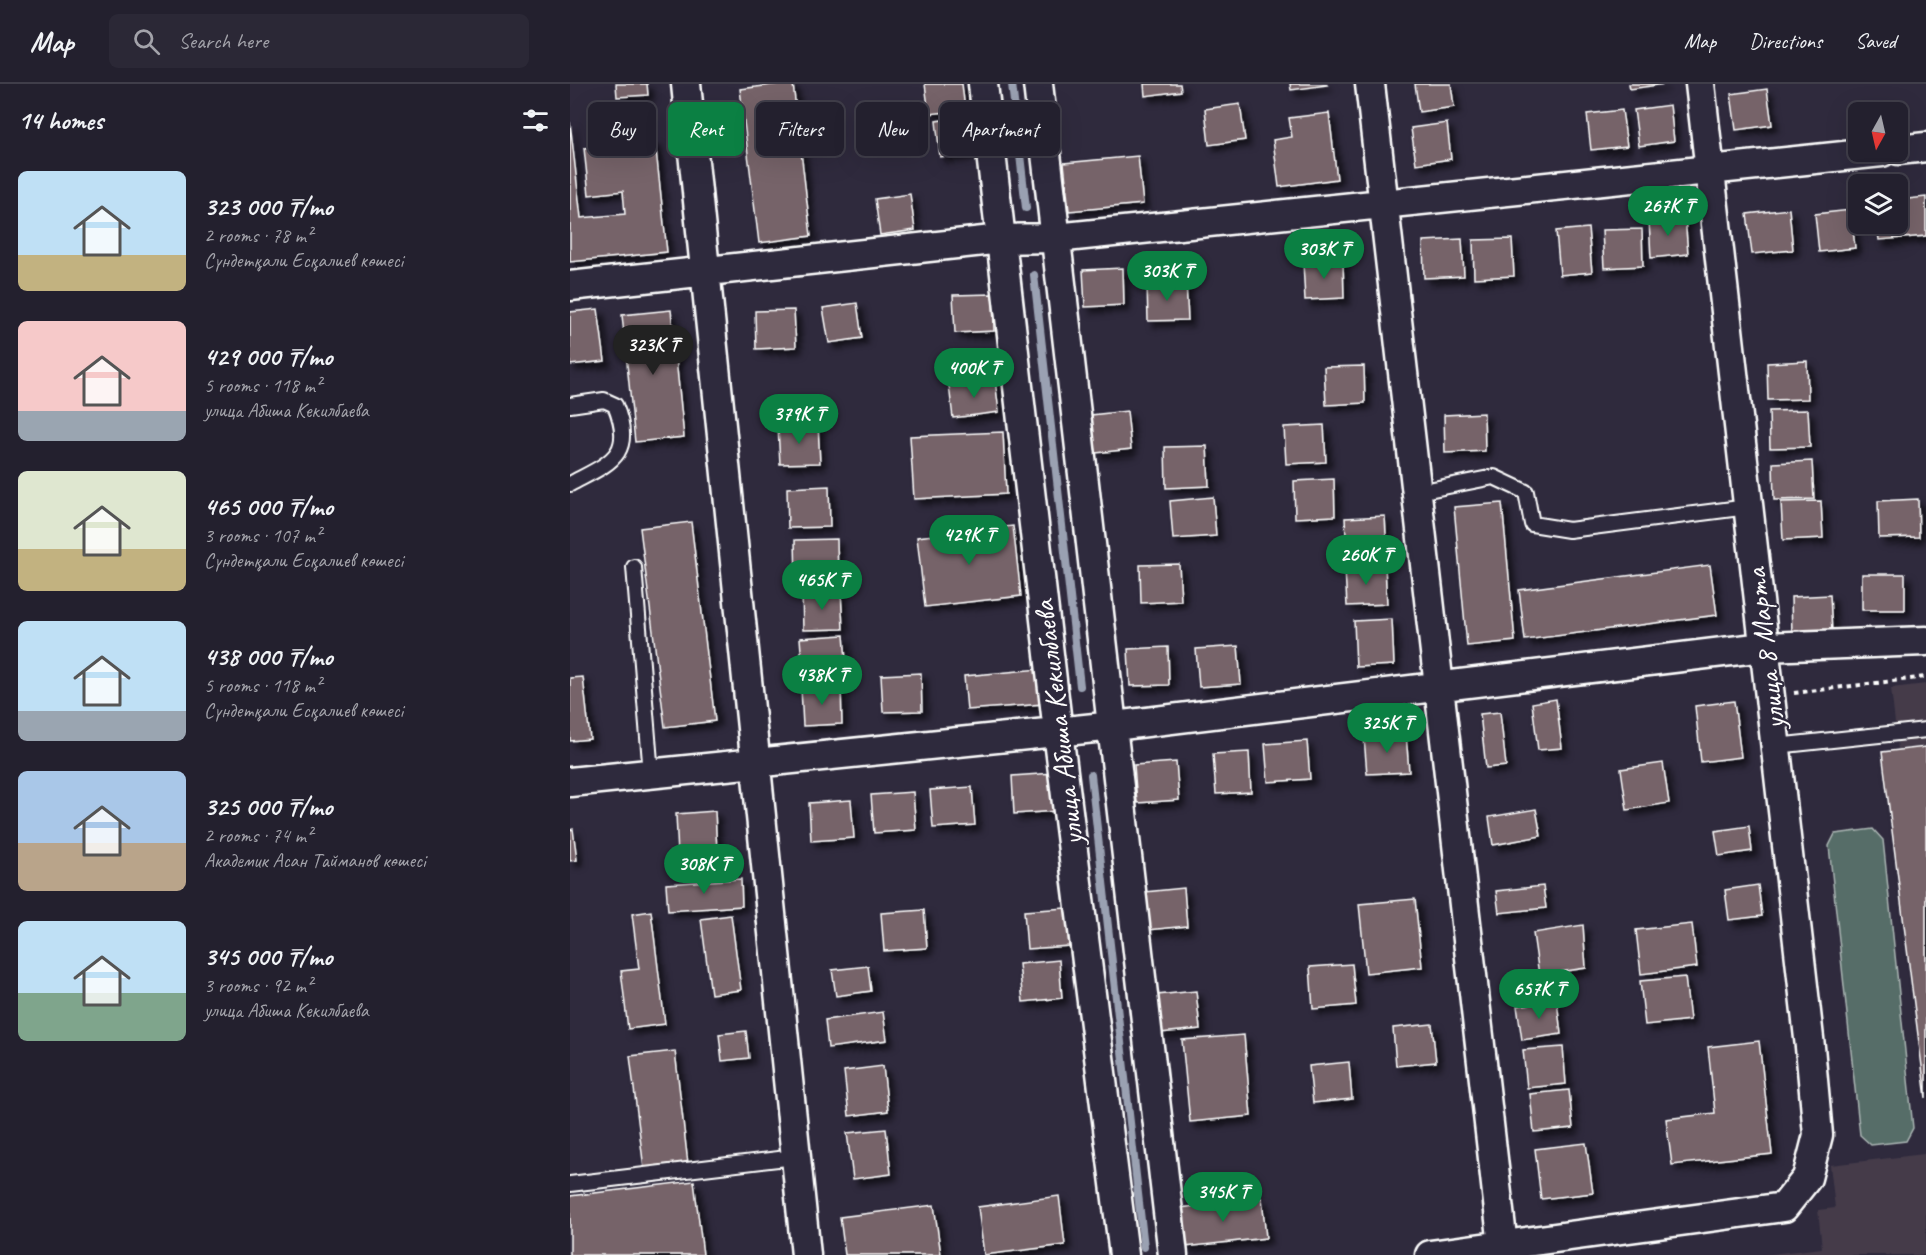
<!DOCTYPE html>
<meta charset="utf-8">
<style>
:root{--surface:#23202e;--page:#2b2836;--text:#f1f3f6;--muted:#a3a3aa;--line:#403e4a;--accent:#0b8043}
body{margin:0;font-family:Caveat,sans-serif;background:var(--page);color:var(--text);height:100vh;display:flex;flex-direction:column;font-size:22px;white-space:nowrap}
*{box-sizing:border-box;margin:0}
p{font-size:20px;color:var(--muted)}
.icon{flex:none;width:33px;height:33px;fill:none;stroke:currentColor;stroke-width:2;stroke-linecap:round;stroke-linejoin:round}
.map{position:relative;flex:1;overflow:hidden}
.drawer{display:flex;flex-direction:column;background:var(--surface);width:570px}
.drawer>*{flex:none}
.hud{position:absolute;left:18px;top:18px;width:570px;height:54px;display:flex;gap:12px}
.needle{width:39px;rotate:188deg}
.fabs{position:absolute;left:1278px;top:18px;display:grid;gap:12px}
.fabs a{display:grid;place-items:center;width:60px;height:60px;border-radius:9px;background:var(--surface);box-shadow:0 6px 24px #0002,0 0 0 2px var(--line);font-size:30px}
.price{position:absolute;translate:-50% -51px;padding:0 14px;border-radius:21px;background:var(--accent);color:#fff;font-size:20px;line-height:39px;filter:drop-shadow(0 2px 3px #0008)}
.price::after{content:'';position:absolute;left:50%;top:36px;width:18px;height:14px;margin-left:-9px;background:inherit;clip-path:polygon(0 0,100% 0,50% 100%)}
.price.current{background:#222;color:#fff}
ul{padding:0;list-style:none}
li{display:flex;align-items:center;gap:18px;height:150px;padding:0 18px}
li span{display:grid;place-items:center;flex:none;width:168px;height:120px;border-radius:9px;color:#555}
li>.icon{margin-inline-start:auto}
span .icon{width:72px;height:72px;fill:#fffc;stroke-width:1}
li b{font-size:26px}
h2{display:flex;justify-content:space-between;align-items:center;height:72px;padding:0 18px;font-size:26px}
.pill{padding:0 21px;border-radius:9px;background:var(--surface);box-shadow:0 6px 24px #0002,0 0 0 2px var(--line);font-size:21px;line-height:54px}
.pill.current{background:var(--accent);color:#fff}
header{display:flex;align-items:center;gap:36px;box-sizing:border-box;height:84px;padding:0 30px;background:var(--surface);border-bottom:2px solid var(--line)}
header strong{font-size:28px}
nav{display:flex;gap:33px;margin-inline-start:auto;font-size:21px}
.search{width:420px;height:54px;background:var(--page);display:flex;align-items:center;gap:15px;box-sizing:border-box;padding:0 21px;border-radius:9px;color:var(--muted);font-size:22px}
main{display:flex;flex:1;min-height:0}
.map>svg:first-child{display:block}
.built{fill:#443b4a}
.green{fill:#576d68;stroke:#abb6b4;stroke-width:1.5}
.lines{fill:none;stroke-linecap:round;stroke-linejoin:round}
.stream{stroke:#9aa1b2;stroke-width:8}
.building{fill:#766369;stroke:#fff;stroke-width:1.5;filter:url(#shadow)}
.service-casing{stroke:#fff;stroke-width:18}
.minor-casing{stroke:#fff;stroke-width:33}
.path{stroke:#fff;stroke-width:4;stroke-dasharray:4.5 4.5;stroke-linecap:butt}
.service{stroke:#2f2a3d;stroke-width:14}
.minor{stroke:#2f2a3d;stroke-width:28}
.labels{text-anchor:middle;stroke-width:4.5;stroke-linejoin:round;paint-order:stroke}
.street-label{font-size:30px;fill:#fff;stroke:#2f2a3d}
</style>
<header>
<strong>Map</strong>
<div class="search"><svg class="icon" aria-label="search" viewBox="0 0 24 24"><circle cx="10" cy="10" r="6"/><path d="M15 15l6 6"/></svg>Search here</div>
<nav><a>Map</a><a>Directions</a><a>Saved</a></nav>
</header>
<main>
<section class="drawer">
<h2>14 homes<svg class="icon" aria-label="filters" viewBox="0 0 24 24"><path d="M4 7h16M4 17h16"/><circle cx="9" cy="7" r="2"/><circle cx="15" cy="17" r="2"/></svg></h2>
<ul>
<li><span style="background:linear-gradient(#bfe0f5 70%,#c2b280 0)"><svg class="icon" aria-label="home" viewBox="0 0 24 24"><path d="M3 11l9-7 9 7M6 9v11h12V9"/></svg></span><div><b>323 000 ₸/mo</b><p>2 rooms · 78 m²</p><p>Сүндетқали Есқалиев көшесі</p></div></li>
<li><span style="background:linear-gradient(#f6c9c9 75%,#9aa5b1 0)"><svg class="icon" aria-label="home" viewBox="0 0 24 24"><path d="M3 11l9-7 9 7M6 9v11h12V9"/></svg></span><div><b>429 000 ₸/mo</b><p>5 rooms · 118 m²</p><p>улица Абиша Кекилбаева</p></div></li>
<li><span style="background:linear-gradient(#dfe7d0 65%,#c2b280 0)"><svg class="icon" aria-label="home" viewBox="0 0 24 24"><path d="M3 11l9-7 9 7M6 9v11h12V9"/></svg></span><div><b>465 000 ₸/mo</b><p>3 rooms · 107 m²</p><p>Сүндетқали Есқалиев көшесі</p></div></li>
<li><span style="background:linear-gradient(#bfe0f5 75%,#9aa5b1 0)"><svg class="icon" aria-label="home" viewBox="0 0 24 24"><path d="M3 11l9-7 9 7M6 9v11h12V9"/></svg></span><div><b>438 000 ₸/mo</b><p>5 rooms · 118 m²</p><p>Сүндетқали Есқалиев көшесі</p></div></li>
<li><span style="background:linear-gradient(#a9c7e8 60%,#b9a48a 0)"><svg class="icon" aria-label="home" viewBox="0 0 24 24"><path d="M3 11l9-7 9 7M6 9v11h12V9"/></svg></span><div><b>325 000 ₸/mo</b><p>2 rooms · 74 m²</p><p>Академик Асан Тайманов көшесі</p></div></li>
<li><span style="background:linear-gradient(#bfe0f5 60%,#7fa58c 0)"><svg class="icon" aria-label="home" viewBox="0 0 24 24"><path d="M3 11l9-7 9 7M6 9v11h12V9"/></svg></span><div><b>345 000 ₸/mo</b><p>3 rooms · 92 m²</p><p>улица Абиша Кекилбаева</p></div></li>
</ul>
</section>
<div class="map">
<svg width="1356" height="1171" viewBox="0 0 1356 1171">
<defs>
<filter id="shadow"><feDropShadow dx="5.5" dy="5.5" stdDeviation="3" flood-color="#0009"/></filter>
</defs>
<rect width="100%" height="100%" fill="#2f2a3d"/>
<filter id="ink" filterUnits="userSpaceOnUse"><feTurbulence type="fractalNoise" baseFrequency=".0167" numOctaves="2"/><feDisplacementMap in="SourceGraphic" scale="12" xChannelSelector="R" yChannelSelector="G"/><feConvolveMatrix kernelMatrix="1 2 1 2 8 2 1 2 1" color-interpolation-filters="sRGB"/></filter>
<g filter="url(#ink)">
<path class="built" d="M 1356,600 L 1356,1014 L 1312,668 L 1328,666 L 1321,604 Z
M 1356,1064 L 1356,1171 L 1193,1171 L 1252,1164 L 1248,1126 L 1265,1124 L 1260,1081 L 1354,1070 Z"/>
<path class="green" d="M 1303,745 L 1313,756 L 1343,1044 L 1336,1057 L 1301,1061 L 1290,1051 L 1259,762 L 1265,750 Z"/>
<g class="lines">
<path class="stream" d="M 442,0 L 456,124
M 464,191 L 510,602
M 521,691 L 574,1163"/>
</g>
<path class="building" d="M 46,0 L 77,0 L 78,11 L 47,13 Z
M 210,0 L 223,0 L 241,152 L 189,159 L 170,5 Z
M 355,0 L 392,0 L 395,26 L 359,30 Z
M 574,0 L 610,0 L 611,7 L 575,12 Z
M 720,0 L 756,0 L 757,1 L 721,6 Z
M 845,0 L 881,0 L 884,23 L 849,28 Z
M 1059,0 L 1095,0 L 1060,5 Z
M 1197,5 L 1202,41 L 1166,46 L 1161,10 Z
M 670,20 L 675,56 L 639,61 L 635,25 Z
M 1100,21 L 1104,57 L 1069,62 L 1064,26 Z
M 1052,26 L 1057,62 L 1021,66 L 1017,30 Z
M 759,29 L 767,95 L 709,103 L 703,56 L 722,53 L 719,34 Z
M 401,32 L 406,68 L 370,73 L 366,37 Z
M 0,38 L 11,134 L 55,130 L 53,107 L 19,111 L 14,64 L 85,57 L 97,168 L 0,178 Z
M 877,39 L 881,75 L 846,80 L 841,44 Z
M 568,72 L 573,120 L 499,127 L 494,79 Z
M 340,110 L 345,146 L 310,151 L 305,115 Z
M 1356,113 L 1356,152 L 1309,156 L 1307,140 L 1328,140 L 1328,116 Z
M 1219,125 L 1223,166 L 1182,170 L 1177,130 Z
M 1281,126 L 1285,164 L 1249,168 L 1245,130 Z
M 1115,133 L 1118,170 L 1081,174 L 1079,136 Z
M 1018,144 L 1022,188 L 990,191 L 986,147 Z
M 1072,145 L 1073,182 L 1034,184 L 1032,146 Z
M 892,155 L 894,192 L 854,194 L 853,157 Z
M 942,155 L 944,192 L 904,194 L 903,156 Z
M 773,177 L 774,214 L 735,216 L 733,178 Z
M 553,184 L 554,221 L 515,223 L 513,186 Z
M 616,198 L 618,236 L 578,237 L 577,200 Z
M 423,210 L 424,247 L 385,249 L 383,211 Z
M 287,219 L 292,254 L 259,259 L 253,224 Z
M 28,225 L 35,277 L 0,281 L 0,228 Z
M 101,226 L 114,353 L 65,358 L 52,231 Z
M 224,226 L 226,263 L 186,265 L 185,227 Z
M 1237,277 L 1238,315 L 1198,316 L 1197,279 Z
M 794,282 L 795,319 L 756,321 L 754,283 Z
M 425,296 L 429,328 L 383,334 L 379,301 Z
M 1238,326 L 1240,363 L 1200,364 L 1199,327 Z
M 557,327 L 561,365 L 526,369 L 521,331 Z
M 914,329 L 915,367 L 875,369 L 874,331 Z
M 248,341 L 250,379 L 210,380 L 208,343 Z
M 754,341 L 756,378 L 716,380 L 714,343 Z
M 433,348 L 436,410 L 344,415 L 340,352 Z
M 637,362 L 639,402 L 596,404 L 595,363 Z
M 1242,377 L 1244,415 L 1204,416 L 1203,379 Z
M 764,395 L 765,432 L 725,434 L 724,397 Z
M 259,402 L 260,443 L 218,444 L 217,404 Z
M 643,413 L 646,452 L 603,455 L 600,417 Z
M 1348,415 L 1349,453 L 1309,454 L 1308,417 Z
M 1251,417 L 1253,454 L 1213,456 L 1211,418 Z
M 932,419 L 945,557 L 897,562 L 884,423 Z
M 815,432 L 817,469 L 777,471 L 775,434 Z
M 121,438 L 145,637 L 95,643 L 70,444 Z
M 443,442 L 451,512 L 355,523 L 347,453 Z
M 267,455 L 268,496 L 226,497 L 225,456 Z
M 609,480 L 611,517 L 571,519 L 570,481 Z
M 1140,481 L 1147,531 L 955,556 L 949,506 Z
M 815,483 L 817,520 L 777,522 L 775,485 Z
M 1292,490 L 1335,490 L 1335,526 L 1292,526 Z
M 271,507 L 273,545 L 233,546 L 232,509 Z
M 1260,511 L 1262,549 L 1222,551 L 1221,513 Z
M 822,535 L 824,581 L 786,583 L 784,537 Z
M 274,551 L 277,590 L 233,593 L 230,554 Z
M 668,562 L 671,600 L 629,603 L 626,565 Z
M 598,563 L 599,601 L 560,602 L 558,565 Z
M 470,585 L 473,620 L 397,626 L 394,592 Z
M 351,589 L 352,627 L 313,628 L 311,591 Z
M 13,593 L 20,655 L 0,657 L 0,594 Z
M 271,602 L 272,640 L 233,642 L 231,604 Z
M 986,615 L 992,664 L 968,666 L 962,619 Z
M 1164,617 L 1171,673 L 1131,678 L 1125,622 Z
M 930,628 L 936,682 L 916,684 L 910,630 Z
M 836,650 L 839,688 L 797,690 L 794,653 Z
M 737,657 L 740,695 L 698,698 L 695,660 Z
M 1356,663 L 1356,1014 L 1312,668 Z
M 679,668 L 681,708 L 646,710 L 643,670 Z
M 606,678 L 609,716 L 567,719 L 564,681 Z
M 1093,679 L 1099,719 L 1057,726 L 1051,685 Z
M 484,689 L 487,727 L 444,730 L 442,692 Z
M 402,703 L 405,741 L 363,744 L 360,706 Z
M 343,708 L 346,746 L 304,749 L 301,711 Z
M 281,716 L 284,754 L 241,757 L 239,719 Z
M 966,725 L 971,752 L 923,761 L 919,733 Z
M 145,727 L 147,769 L 108,771 L 106,730 Z
M 1179,742 L 1182,767 L 1149,772 L 1145,747 Z
M 3,745 L 7,776 L 0,777 L 0,746 Z
M 171,795 L 172,822 L 98,827 L 96,800 Z
M 1188,801 L 1192,832 L 1159,836 L 1155,806 Z
M 973,802 L 976,824 L 929,829 L 926,807 Z
M 614,804 L 617,842 L 578,846 L 575,808 Z
M 845,815 L 852,883 L 796,889 L 789,820 Z
M 496,824 L 499,862 L 457,865 L 454,827 Z
M 354,826 L 357,864 L 314,867 L 311,829 Z
M 81,827 L 95,940 L 58,945 L 51,887 L 69,885 L 62,830 Z
M 161,831 L 171,906 L 141,910 L 131,835 Z
M 1122,840 L 1127,883 L 1071,890 L 1066,846 Z
M 1013,841 L 1016,884 L 969,891 L 963,849 Z
M 489,876 L 492,914 L 453,918 L 449,880 Z
M 782,880 L 786,921 L 743,925 L 740,883 Z
M 298,882 L 301,907 L 266,912 L 262,886 Z
M 1115,893 L 1120,936 L 1075,941 L 1070,897 Z
M 626,907 L 630,945 L 590,949 L 587,911 Z
M 987,917 L 991,950 L 952,956 L 947,922 Z
M 313,928 L 317,956 L 258,964 L 255,936 Z
M 862,940 L 866,978 L 826,982 L 823,944 Z
M 176,947 L 179,974 L 152,977 L 149,950 Z
M 674,951 L 681,1032 L 620,1038 L 612,956 Z
M 1189,957 L 1202,1070 L 1102,1081 L 1096,1035 L 1145,1029 L 1138,963 Z
M 993,963 L 996,1000 L 957,1004 L 953,966 Z
M 105,967 L 118,1080 L 74,1085 L 60,972 Z
M 779,978 L 782,1015 L 743,1019 L 739,982 Z
M 313,982 L 318,1027 L 279,1032 L 274,987 Z
M 999,1006 L 1003,1044 L 964,1048 L 960,1010 Z
M 316,1045 L 321,1090 L 283,1095 L 277,1049 Z
M 1016,1059 L 1023,1109 L 971,1115 L 965,1065 Z
M 124,1097 L 133,1171 L 0,1171 L 0,1112 Z
M 489,1112 L 495,1161 L 414,1171 L 408,1123 Z
M 692,1114 L 696,1154 L 615,1163 L 610,1124 Z
M 364,1121 L 371,1171 L 275,1171 L 270,1133 Z"/>
<g class="lines">
<defs>
<path id="service" d="M 0,321 L 34,316 L 45,321 C 66,372 39,379 0,400
M 848,408 L 924,393 L 956,408 L 962,440 L 999,446 L 1178,423
M 64,483 L 81,690
M 1206,662 L 1356,646
M 0,1100 L 225,1073"/>
<path id="minor" d="M 116,0 L 236,1171
M 413,0 L 488,648 L 554,1171
M 468,0 L 603,1171
M 800,0 L 933,1162
M 1328,66 L 1356,63
M 0,202 L 432,155 L 486,154 L 1312,68
M 0,698 L 544,642 L 1194,563 L 1356,557
M 860,1171 L 1214,1123 L 1237,1094 L 1248,1051 L 1240,963 L 1130,0"/>
</defs>
<use href="#service" class="service-casing"/>
<use href="#minor" class="minor-casing"/>
<path class="path" d="M 1224,609 L 1356,593"/>
<use href="#service" class="service"/>
<use href="#minor" class="minor"/>
</g>
</g>
<g class="labels">
<g class="street-label">
<text transform="translate(1195 565) rotate(-97)" y="10">улица 8 Марта</text>
<text transform="translate(488 639) rotate(-97)" y="10">улица Абиша Кекилбаева</text>
</g>
</g>
</svg>
<div class="fabs">
<a><svg class="needle" viewBox="-14 -14 28 28"><path d="M0-13l5 13h-10z" fill="#e53935"/><path d="M0 13l5-13h-10z" fill="#a3a3aa"/></svg></a>
<a><svg class="icon" aria-label="layers" viewBox="0 0 24 24"><path d="M12 4l9 5-9 5-9-5zM3 14l9 5 9-5"/></svg></a>
</div>
<b class="price" style="left:1098px;top:153px">267K ₸</b>
<b class="price" style="left:754px;top:196px">303K ₸</b>
<b class="price" style="left:597px;top:218px">303K ₸</b>
<b class="price current" style="left:83px;top:292px">323K ₸</b>
<b class="price" style="left:404px;top:315px">400K ₸</b>
<b class="price" style="left:229px;top:361px">379K ₸</b>
<b class="price" style="left:399px;top:482px">429K ₸</b>
<b class="price" style="left:796px;top:502px">260K ₸</b>
<b class="price" style="left:252px;top:527px">465K ₸</b>
<b class="price" style="left:252px;top:622px">438K ₸</b>
<b class="price" style="left:817px;top:670px">325K ₸</b>
<b class="price" style="left:134px;top:811px">308K ₸</b>
<b class="price" style="left:969px;top:936px">657K ₸</b>
<b class="price" style="left:653px;top:1139px">345K ₸</b>
<div class="hud">
<a class="pill">Buy</a>
<a class="pill current">Rent</a>
<a class="pill">Filters</a>
<a class="pill">New</a>
<a class="pill">Apartment</a>
</div>
</div>
</main>
